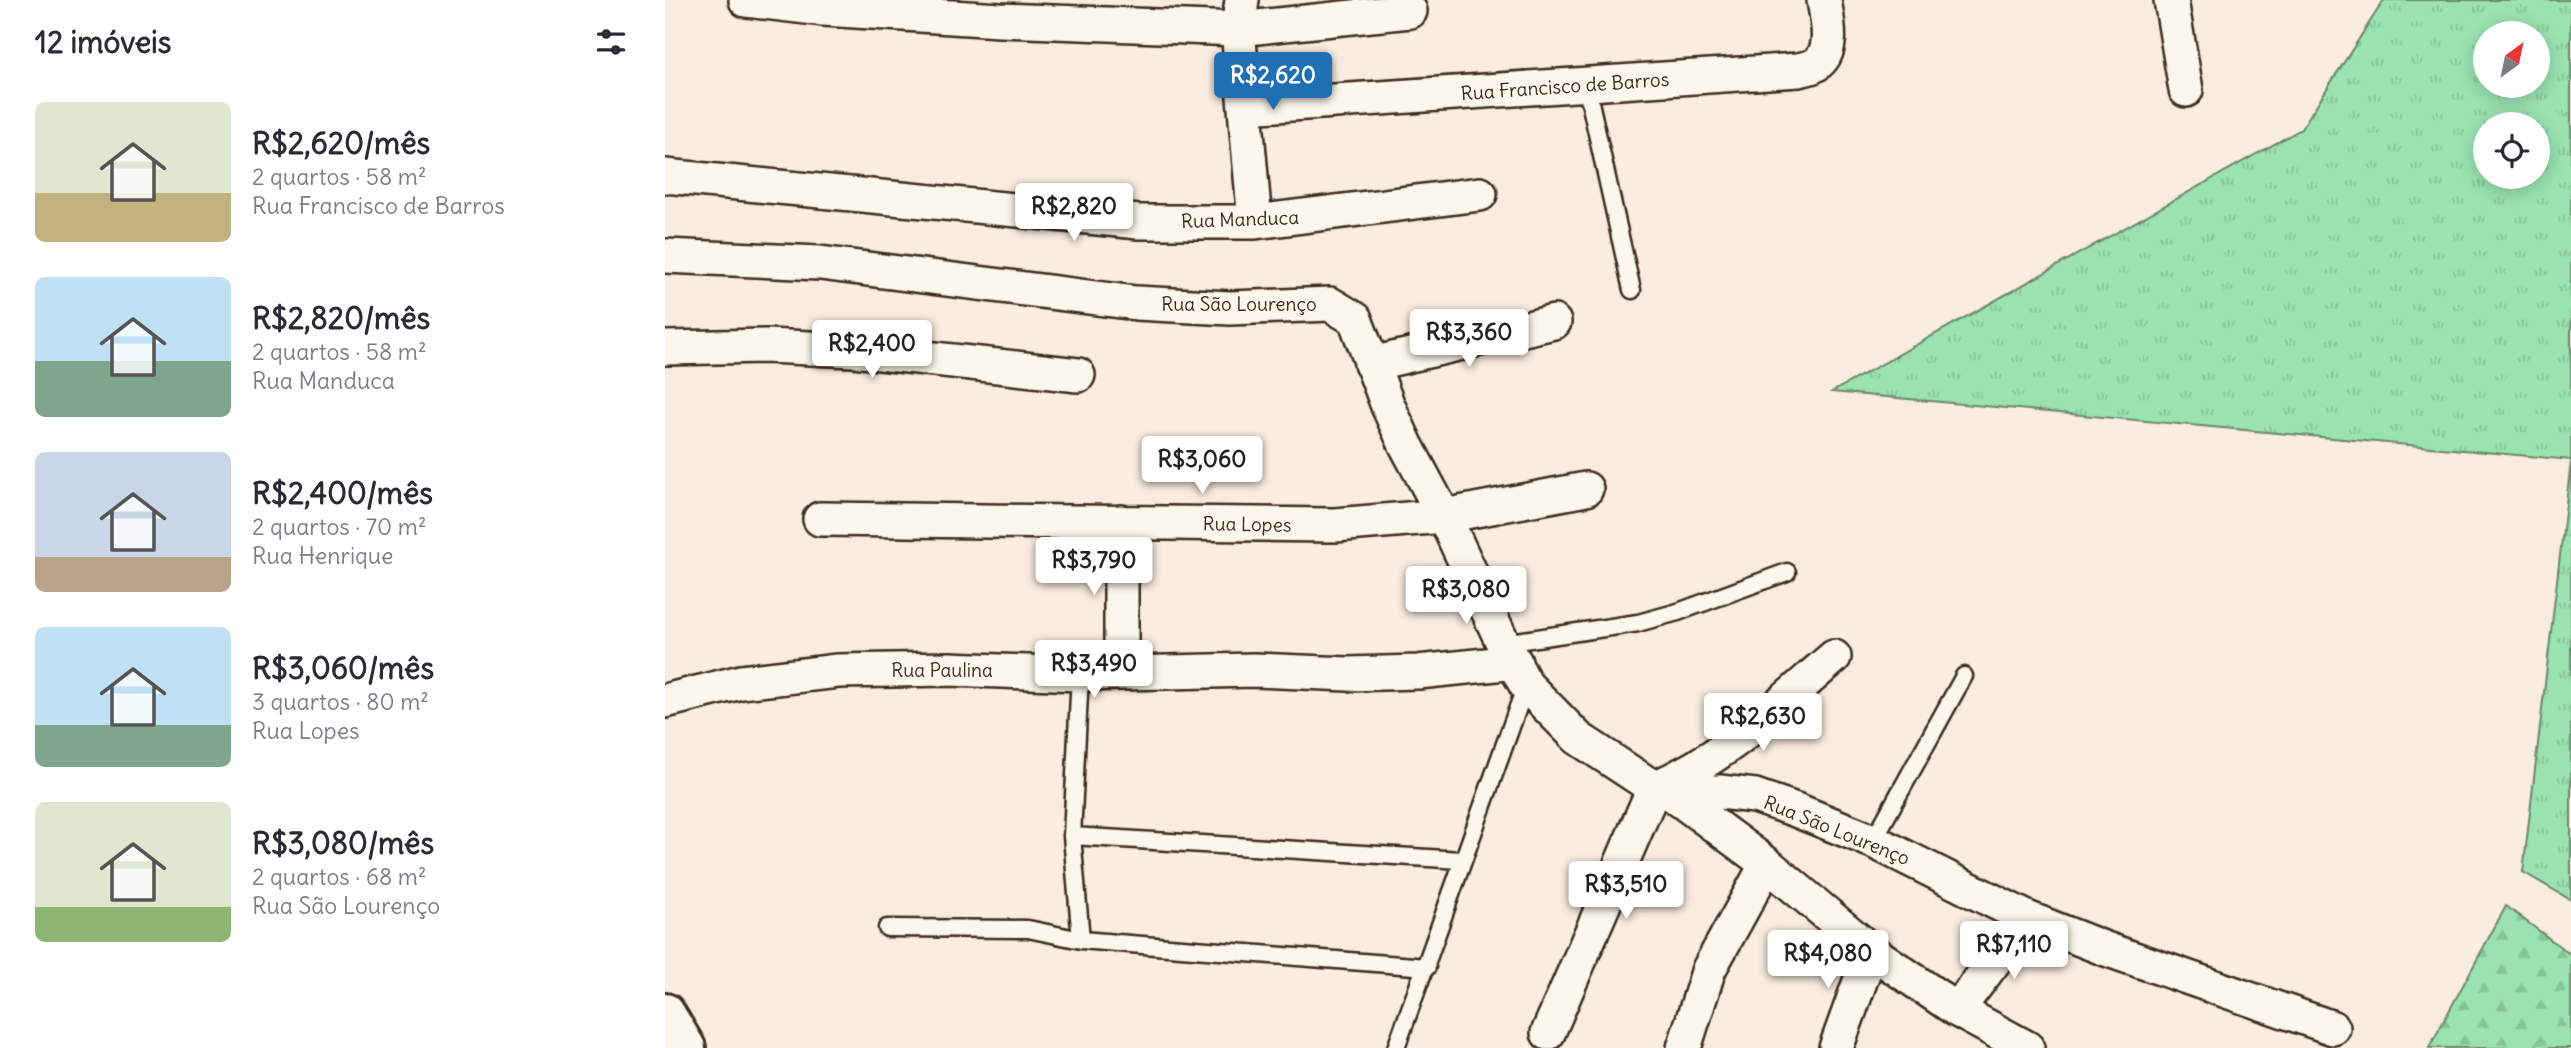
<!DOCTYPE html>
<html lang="pt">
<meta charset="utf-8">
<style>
:root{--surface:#fff;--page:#f2f2f3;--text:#2b2b33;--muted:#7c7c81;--accent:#1f6fb2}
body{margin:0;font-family:Delius,sans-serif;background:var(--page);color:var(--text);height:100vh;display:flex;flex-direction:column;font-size:26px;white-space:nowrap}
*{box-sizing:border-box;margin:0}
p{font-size:23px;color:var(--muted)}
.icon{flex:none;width:38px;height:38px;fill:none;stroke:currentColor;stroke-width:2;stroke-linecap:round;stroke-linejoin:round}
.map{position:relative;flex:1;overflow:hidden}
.details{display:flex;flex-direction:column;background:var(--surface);width:665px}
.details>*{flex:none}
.needle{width:46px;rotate:33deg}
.buttons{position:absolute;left:1808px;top:21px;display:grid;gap:14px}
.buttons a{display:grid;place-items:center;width:77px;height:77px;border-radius:50%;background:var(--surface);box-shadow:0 4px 18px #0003;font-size:35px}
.price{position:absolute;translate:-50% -60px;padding:0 16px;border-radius:7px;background:#fff;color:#222;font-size:23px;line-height:46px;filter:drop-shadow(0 2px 4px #0008)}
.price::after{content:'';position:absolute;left:50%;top:42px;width:21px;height:16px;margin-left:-10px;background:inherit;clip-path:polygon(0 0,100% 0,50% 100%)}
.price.selected{background:var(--accent);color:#fff}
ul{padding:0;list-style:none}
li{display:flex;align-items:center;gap:21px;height:175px;padding:0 35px}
li span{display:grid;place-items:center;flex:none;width:196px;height:140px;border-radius:10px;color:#555}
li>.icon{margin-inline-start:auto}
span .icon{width:84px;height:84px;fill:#fffc;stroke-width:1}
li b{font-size:30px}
h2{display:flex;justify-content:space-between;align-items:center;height:84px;padding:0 35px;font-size:30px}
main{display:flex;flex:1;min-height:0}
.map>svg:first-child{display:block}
.grass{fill:url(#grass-tufts);stroke:#6a8668;stroke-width:2;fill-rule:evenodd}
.forest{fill:url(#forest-firs);stroke:#6a8668;stroke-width:2}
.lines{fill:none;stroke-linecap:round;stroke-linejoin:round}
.service-casing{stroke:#3b2a1e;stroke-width:21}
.minor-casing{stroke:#3b2a1e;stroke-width:38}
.tertiary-casing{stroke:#3b2a1e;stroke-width:44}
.service{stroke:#fbf7ec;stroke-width:16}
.minor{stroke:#fbf7ec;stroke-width:33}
.tertiary{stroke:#fbf7ec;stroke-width:38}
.labels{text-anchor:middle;stroke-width:5;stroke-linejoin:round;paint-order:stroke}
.street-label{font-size:19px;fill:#3b2a1e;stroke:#fbf7ec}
</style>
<main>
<section class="details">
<h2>12 imóveis<svg class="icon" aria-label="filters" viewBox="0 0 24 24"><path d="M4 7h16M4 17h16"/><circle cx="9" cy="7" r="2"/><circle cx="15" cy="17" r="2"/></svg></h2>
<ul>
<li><span style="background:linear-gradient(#dfe7d0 65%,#c2b280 0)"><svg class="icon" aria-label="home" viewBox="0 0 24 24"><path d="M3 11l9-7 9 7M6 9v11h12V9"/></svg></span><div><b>R$2,620/mês</b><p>2 quartos · 58 m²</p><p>Rua Francisco de Barros</p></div></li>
<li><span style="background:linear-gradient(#bfe0f5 60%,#7fa58c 0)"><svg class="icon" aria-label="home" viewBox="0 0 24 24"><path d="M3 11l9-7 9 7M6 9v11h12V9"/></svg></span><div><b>R$2,820/mês</b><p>2 quartos · 58 m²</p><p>Rua Manduca</p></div></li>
<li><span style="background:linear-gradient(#c9d6e8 75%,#b9a48a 0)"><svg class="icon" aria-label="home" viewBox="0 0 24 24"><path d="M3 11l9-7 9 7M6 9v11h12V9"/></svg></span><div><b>R$2,400/mês</b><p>2 quartos · 70 m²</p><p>Rua Henrique</p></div></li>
<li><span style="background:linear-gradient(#bfe0f5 70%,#7fa58c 0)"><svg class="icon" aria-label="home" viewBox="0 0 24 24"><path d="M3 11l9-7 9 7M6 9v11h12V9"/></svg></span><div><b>R$3,060/mês</b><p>3 quartos · 80 m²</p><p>Rua Lopes</p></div></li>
<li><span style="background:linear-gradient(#dfe7d0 75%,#8fb573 0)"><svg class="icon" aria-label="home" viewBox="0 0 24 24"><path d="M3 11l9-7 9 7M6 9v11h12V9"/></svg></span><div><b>R$3,080/mês</b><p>2 quartos · 68 m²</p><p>Rua São Lourenço</p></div></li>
</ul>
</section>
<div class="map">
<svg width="1906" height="1048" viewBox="0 0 1906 1048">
<defs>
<pattern id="grass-tufts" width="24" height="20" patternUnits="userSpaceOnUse" patternTransform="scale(1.75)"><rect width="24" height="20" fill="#9ae3b1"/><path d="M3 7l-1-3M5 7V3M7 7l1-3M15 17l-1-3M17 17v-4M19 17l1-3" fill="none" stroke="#86c398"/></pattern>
<pattern id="forest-firs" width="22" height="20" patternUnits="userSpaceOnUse" patternTransform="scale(1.75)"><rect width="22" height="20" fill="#9ae3b1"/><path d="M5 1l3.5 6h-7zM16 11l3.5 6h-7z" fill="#86c398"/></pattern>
</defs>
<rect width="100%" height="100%" fill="#faece0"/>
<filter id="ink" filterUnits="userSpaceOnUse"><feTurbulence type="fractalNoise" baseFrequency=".0143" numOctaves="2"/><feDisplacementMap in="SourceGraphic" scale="14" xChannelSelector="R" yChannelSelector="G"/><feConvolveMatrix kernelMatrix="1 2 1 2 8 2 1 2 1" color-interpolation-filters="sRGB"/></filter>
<g filter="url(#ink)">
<path class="grass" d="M 1719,0 L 1906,0 L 1906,460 L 1167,392 L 1636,129 ZM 1820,33 L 1872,33 L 1872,86 L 1820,86 ZM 1820,124 L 1872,124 L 1872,177 L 1820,177 Z
M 1906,461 L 1906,900 L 1858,872 Z"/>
<path class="forest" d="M 1841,906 L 1906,955 L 1906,1048 L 1764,1048 Z"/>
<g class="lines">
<defs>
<path id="service" d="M 921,84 L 967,290
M 838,643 L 973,623 L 1013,612 L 1122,572
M 415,674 L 407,836 L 416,940
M 407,836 L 796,860
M 1208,841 L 1299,676
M 222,928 L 363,929 L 416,940 L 465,944 L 762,967
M 731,1048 L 861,685"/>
<path id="minor" d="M 81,0 L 158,9 L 335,20 L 573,29 L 745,11
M 577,0 L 573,29 L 590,222
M 1506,0 L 1521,90
M 580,107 L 1133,70 C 1138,69 1145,68 1150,65 C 1171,52 1162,20 1159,0
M 0,176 L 474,222 L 590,222 L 815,194
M 0,256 L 155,263 L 471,303 L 565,308 L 665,304 L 690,319 L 723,406 L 741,445 L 779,516 L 838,643 L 861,685 L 913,738 L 989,788 L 1007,794 L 1055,792 L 1090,796 L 1131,810 L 1208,841 L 1362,918 L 1438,948 L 1668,1028
M 0,348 L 101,346 L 188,350 L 413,375
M 706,364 L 889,322
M 155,519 L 670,525 L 779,516 L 921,489
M 456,522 L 456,672
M 0,701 L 76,682 L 173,671 L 284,669 L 415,674 L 589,670 L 683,674 L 753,672 L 850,662
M 1007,794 L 1102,864 L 1206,951 L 1292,1010 L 1362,1048
M 1292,1010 L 1362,918
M 883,1033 L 989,788 C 1059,759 1112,706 1169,657
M 1019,1048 L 1044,969 L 1102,864
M 1171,1048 L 1206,951"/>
<path id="tertiary" d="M 0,1013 L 21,1048"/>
</defs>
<use href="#service" class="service-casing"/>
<use href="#minor" class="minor-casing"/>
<use href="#tertiary" class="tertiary-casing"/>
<use href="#service" class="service"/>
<use href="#minor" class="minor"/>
<use href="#tertiary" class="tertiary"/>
</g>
</g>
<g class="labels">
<g class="street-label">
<text transform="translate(900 86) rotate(-4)" y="7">Rua Francisco de Barros</text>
<text transform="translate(575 219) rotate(-2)" y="7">Rua Manduca</text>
<text x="574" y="311">Rua São Lourenço</text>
<text transform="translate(582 524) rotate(1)" y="7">Rua Lopes</text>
<text x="277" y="677">Rua Paulina</text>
<text transform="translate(1172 830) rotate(22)" y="7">Rua São Lourenço</text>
</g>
</g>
</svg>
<div class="buttons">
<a><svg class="needle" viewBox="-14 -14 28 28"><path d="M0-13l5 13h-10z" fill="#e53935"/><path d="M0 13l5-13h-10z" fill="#7c7c81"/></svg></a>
<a><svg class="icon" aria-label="locate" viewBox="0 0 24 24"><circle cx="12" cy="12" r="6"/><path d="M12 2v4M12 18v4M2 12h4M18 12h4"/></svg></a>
</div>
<b class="price selected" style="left:608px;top:112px">R$2,620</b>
<b class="price" style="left:409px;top:243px">R$2,820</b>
<b class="price" style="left:804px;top:369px">R$3,360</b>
<b class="price" style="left:207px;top:380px">R$2,400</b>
<b class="price" style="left:537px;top:496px">R$3,060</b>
<b class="price" style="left:429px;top:597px">R$3,790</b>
<b class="price" style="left:801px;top:626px">R$3,080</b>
<b class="price" style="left:429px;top:700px">R$3,490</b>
<b class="price" style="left:1098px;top:753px">R$2,630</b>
<b class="price" style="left:961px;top:921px">R$3,510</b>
<b class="price" style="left:1349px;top:981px">R$7,110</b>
<b class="price" style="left:1163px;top:990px">R$4,080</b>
</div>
</main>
